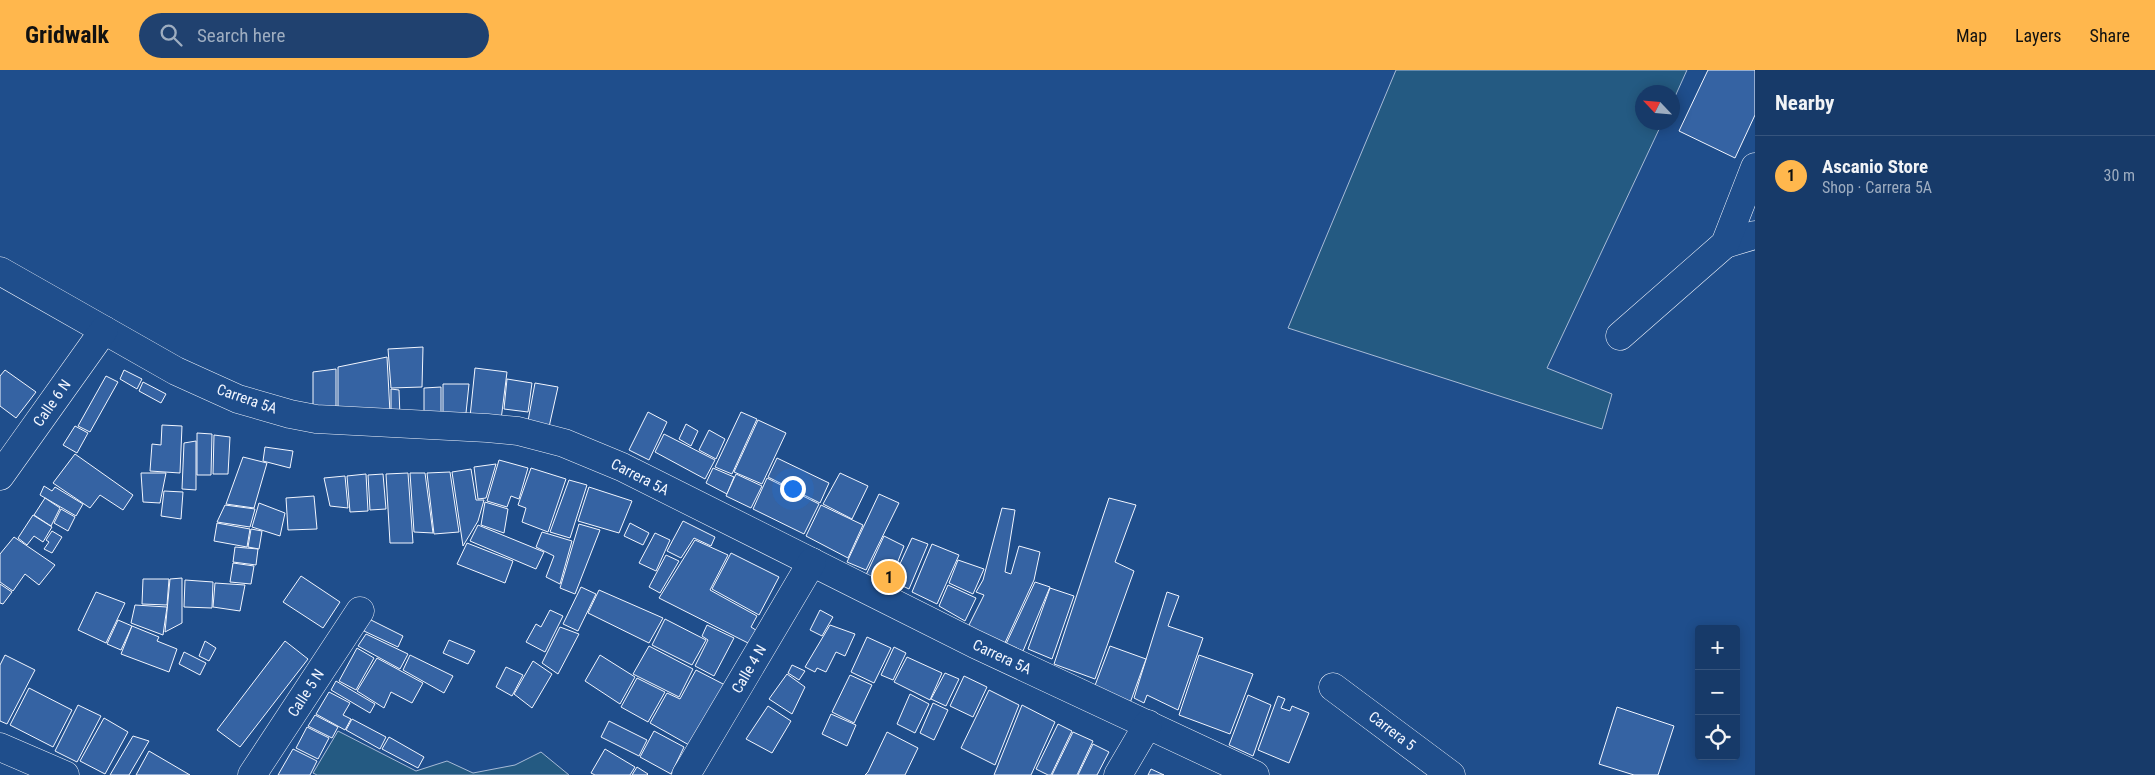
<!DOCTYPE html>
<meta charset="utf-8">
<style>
body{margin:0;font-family:"Roboto Condensed",sans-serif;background:#20416f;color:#f1f3f6}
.controls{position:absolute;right:15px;bottom:15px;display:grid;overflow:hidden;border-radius:5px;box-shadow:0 2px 12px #0003}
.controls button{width:45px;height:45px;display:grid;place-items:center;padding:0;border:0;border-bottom:1px solid #36547d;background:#173a69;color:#f1f3f6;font:25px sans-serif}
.compass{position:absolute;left:1635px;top:15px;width:45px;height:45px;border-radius:50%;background:#173a69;box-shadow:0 2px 12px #0003;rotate:296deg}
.you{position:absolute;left:792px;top:418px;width:18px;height:18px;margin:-12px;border:4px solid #fff;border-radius:50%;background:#1a73e8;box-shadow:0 0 0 8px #1a73e833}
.badge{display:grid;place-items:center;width:32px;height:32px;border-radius:50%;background:#ffb74d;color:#111;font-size:16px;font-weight:700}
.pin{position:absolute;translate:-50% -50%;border:2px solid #fff;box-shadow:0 1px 5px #0006}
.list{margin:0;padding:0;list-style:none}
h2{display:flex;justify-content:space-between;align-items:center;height:65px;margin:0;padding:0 20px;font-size:21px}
h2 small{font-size:16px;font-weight:400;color:#9eadc0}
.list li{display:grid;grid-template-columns:32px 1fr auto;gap:15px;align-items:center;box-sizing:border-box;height:80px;padding:0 20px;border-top:1px solid #36547d}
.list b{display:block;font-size:19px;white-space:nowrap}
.list p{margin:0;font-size:16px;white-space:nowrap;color:#9eadc0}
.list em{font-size:16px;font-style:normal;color:#9eadc0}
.icon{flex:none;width:28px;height:28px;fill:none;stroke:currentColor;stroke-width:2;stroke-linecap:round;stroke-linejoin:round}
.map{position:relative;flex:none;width:1755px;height:705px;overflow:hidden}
header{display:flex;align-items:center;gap:30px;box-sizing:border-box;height:70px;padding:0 25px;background:#ffb74d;color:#111}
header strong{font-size:24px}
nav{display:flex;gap:28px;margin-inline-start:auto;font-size:18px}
.search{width:350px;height:45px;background:#20416f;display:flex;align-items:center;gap:12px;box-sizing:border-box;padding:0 18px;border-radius:28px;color:#9eadc0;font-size:19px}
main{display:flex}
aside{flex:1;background:#173a69}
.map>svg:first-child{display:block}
</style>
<header>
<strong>Gridwalk</strong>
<div class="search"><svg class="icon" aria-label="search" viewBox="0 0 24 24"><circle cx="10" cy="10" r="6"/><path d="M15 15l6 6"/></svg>Search here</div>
<nav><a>Map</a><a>Layers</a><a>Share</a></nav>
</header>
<main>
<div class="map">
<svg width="1755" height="705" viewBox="0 0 1755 705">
<rect width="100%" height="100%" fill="#1f4e8c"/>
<g fill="#245a82" stroke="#a8bbd7">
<path d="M1396,0H1687L1673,31L1672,22H1642V52L1662,53L1547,298L1612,324L1602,359L1288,258Z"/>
<path d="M338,661L416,701L447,691L473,703L515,695L541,682L569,705H317L313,703Z"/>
</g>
<g fill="#3563a3" stroke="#f2f6ff">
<path d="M1708,0H1755V45L1735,88L1679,61Z"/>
<path d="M423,277L422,317L391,318L388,279Z"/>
<path d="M387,287L390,343L338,339V297Z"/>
<path d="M475,298L507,302L501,350L470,347Z"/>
<path d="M336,299V340L313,339V302Z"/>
<path d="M5,300L36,322L16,348L0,336V306Z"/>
<path d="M124,300L142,309L137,319L120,309Z"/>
<path d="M106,306L118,312L90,362L78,356Z"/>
<path d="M507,309L532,313L528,342L504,339Z"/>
<path d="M143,312L166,324L161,333L139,321Z"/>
<path d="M535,313L558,317L549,357L528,351Z"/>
<path d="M443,314H469L466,343L443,344Z"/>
<path d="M441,317V348H424V318Z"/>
<path d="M391,319L399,320L400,347L391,346Z"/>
<path d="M648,342L667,352L649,390L629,380Z"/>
<path d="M741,342L757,349L732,404L715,397Z"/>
<path d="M758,350L786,363L762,414L734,402Z"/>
<path d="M686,354L698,361L691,376L679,369Z"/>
<path d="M162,355L182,356L180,403L150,401L152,374L161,375Z"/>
<path d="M75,356L88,363L77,383L63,375Z"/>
<path d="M709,360L725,369L716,389L699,380Z"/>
<path d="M197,363L212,364L211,405H197Z"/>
<path d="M664,364L715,390L705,409L655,382Z"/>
<path d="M214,365L230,367L228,404H213Z"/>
<path d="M196,371V420L182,419L184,373Z"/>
<path d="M265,377L293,381L290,398L263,391Z"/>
<path d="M75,384L133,425L123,440L100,425L90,438L53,413Z"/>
<path d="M243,387L267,393L254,438L226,434Z"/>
<path d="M777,388L829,413L820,433L768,407Z"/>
<path d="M499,390L528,398L519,429L511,426L507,437L487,431Z"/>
<path d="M496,394L486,428L478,429L474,397Z"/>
<path d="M531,398L566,409L548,462L522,452L526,438L518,435Z"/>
<path d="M713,398L734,407L727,424L706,413Z"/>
<path d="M471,399L476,430H484L478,451L463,476L452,402Z"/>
<path d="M450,402L459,462L434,464L427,403Z"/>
<path d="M141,403H166L160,433L143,432Z"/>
<path d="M408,403L413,473H390L386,404Z"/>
<path d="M410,403H425L433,463L414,462Z"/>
<path d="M840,403L868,416L852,449L823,434Z"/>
<path d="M366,404L368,441L350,442L347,406Z"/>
<path d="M383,404L386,439L370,440L368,405Z"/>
<path d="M736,404L762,416L751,438L726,426Z"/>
<path d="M345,406L348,438L330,436L324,408Z"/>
<path d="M767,408L819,434L804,464L753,439Z"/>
<path d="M569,410L587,415L570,468L550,462Z"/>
<path d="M44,416L52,421L55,417L83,434L76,446L40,425Z"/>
<path d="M589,417L632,431L619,463L578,451Z"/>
<path d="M164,421L183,422L181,449L161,446Z"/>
<path d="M879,424L899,433L866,500L847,492Z"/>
<path d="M314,426L317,459L288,460L286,428Z"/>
<path d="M45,428L60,438L51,456L34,445Z"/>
<path d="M1109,428L1136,435L1115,492L1134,501L1095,609L1054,594Z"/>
<path d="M485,432L508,439L504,463L481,455Z"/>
<path d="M259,433L285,443L280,466L252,457Z"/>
<path d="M225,435L255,439L250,457L217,452Z"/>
<path d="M821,435L863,455L848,488L806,466Z"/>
<path d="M1002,438L1015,440L1005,502L1011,504L1019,476L1040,482L1034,510L1004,575L968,557L984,525L976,522L983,510Z"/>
<path d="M61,439L75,447L68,461L54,453Z"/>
<path d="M33,445L52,457L43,472L34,466L27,475L18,468Z"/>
<path d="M683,451L715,467L711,476L694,468L681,488L667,481Z"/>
<path d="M217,453L250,459L247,477L214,471Z"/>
<path d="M630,453L649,463L643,475L624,466Z"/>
<path d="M579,454L600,460L575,524L560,518Z"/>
<path d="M478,455L544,482L536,499L470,471Z"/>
<path d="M251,459L262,461L259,479L248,477Z"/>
<path d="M52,461L62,467L52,483L44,479L49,472L46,470Z"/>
<path d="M542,462L572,471L560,514L546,507L554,486L536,477Z"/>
<path d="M655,463L670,470L656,501L639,493Z"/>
<path d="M884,466L904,476L888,516L866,505Z"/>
<path d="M14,467L55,495L39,515L25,504L13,521L0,512V484Z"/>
<path d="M912,468L928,474L909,519L892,511Z"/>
<path d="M695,470L728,485L710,520L757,546L751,557L759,562L752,575L659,528Z"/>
<path d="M467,473L513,491L505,513L457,494Z"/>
<path d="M932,474L959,485L937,534L912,522Z"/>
<path d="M235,477L258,479L256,495L233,492Z"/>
<path d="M731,483L779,507L759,545L712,519Z"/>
<path d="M666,485L679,491L660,523L649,517Z"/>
<path d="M958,490L984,499L973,524L949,513Z"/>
<path d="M233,493L254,496L251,514L230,512Z"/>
<path d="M301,506L340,532L323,558L283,532Z"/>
<path d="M182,508V553L165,562L170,509Z"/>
<path d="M143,509H169L167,535L142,534Z"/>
<path d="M185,510L213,512L212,538L184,537Z"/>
<path d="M1035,512L1050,517L1023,581L1006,574Z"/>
<path d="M215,513L245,515L240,541L213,537Z"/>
<path d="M0,514L12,522L3,534L0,533Z"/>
<path d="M948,515L976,528L965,551L939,536Z"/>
<path d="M581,517L596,524L578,561L563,554Z"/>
<path d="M1050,518L1074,526L1052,589L1028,579Z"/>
<path d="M599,520L663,548L649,573L588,543Z"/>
<path d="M96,522L125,533L106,573L78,560Z"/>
<path d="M1167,522L1179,526L1168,556L1203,568L1178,640L1147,625L1144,633L1134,628Z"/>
<path d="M135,535L167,537L163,565L131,553Z"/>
<path d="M550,540L563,546L545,582L526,572L536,554L541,557Z"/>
<path d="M820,540L833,547L822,566L810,560Z"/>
<path d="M369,549L403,566L398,577L364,561Z"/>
<path d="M665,549L706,570L692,595L652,575Z"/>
<path d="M118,550L132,556L121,580L107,574Z"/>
<path d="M707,555L734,568L714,606L695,596L708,570L702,566Z"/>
<path d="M830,555L855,564L845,586L836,582L826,602L817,598L815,602L805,597Z"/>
<path d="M132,556L159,567L157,571L177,579L169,602L121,584Z"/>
<path d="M560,557L579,564L558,604L542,593Z"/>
<path d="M366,564L408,584L400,599L358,576Z"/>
<path d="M867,567L891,578L874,613L851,602Z"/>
<path d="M449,570L475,581L468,594L443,583Z"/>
<path d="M205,571L216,578L209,591L199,586Z"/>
<path d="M285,571L308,589L240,677L217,660Z"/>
<path d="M649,576L693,599L679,627L633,604Z"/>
<path d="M1110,576L1146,589L1130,633L1094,618Z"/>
<path d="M894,577L906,583L893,610L881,605Z"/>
<path d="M357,578L374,588L356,620L339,611Z"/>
<path d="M184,582L206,593L200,605L179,594Z"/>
<path d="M5,585L35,600L7,654L0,651V595Z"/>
<path d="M410,585L453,606L444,623L403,600Z"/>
<path d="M600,585L635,607L620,634L585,611Z"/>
<path d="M1199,585L1253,604L1230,664L1179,645Z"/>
<path d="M907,587L942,603L930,630L894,612Z"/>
<path d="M377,588L423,613L412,633L391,622L384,638L357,621Z"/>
<path d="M533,591L552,604L532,638L514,624Z"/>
<path d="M792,595L805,601L799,610L788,603Z"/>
<path d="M506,597L523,605L512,626L496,617Z"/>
<path d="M696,600L725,615L689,675L650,653L667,623L680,629Z"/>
<path d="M945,603L959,609L946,636L931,629Z"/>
<path d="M787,604L805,617L792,644L769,629Z"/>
<path d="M850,605L872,615L854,653L832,642Z"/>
<path d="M964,606L987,617L973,647L950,636Z"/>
<path d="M637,608L665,622L648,652L621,637Z"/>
<path d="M336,611L375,634L370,643L331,620Z"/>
<path d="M29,618L72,640L53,677L10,655Z"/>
<path d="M989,620L1019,635L995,695L961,678Z"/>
<path d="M329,622L350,633L343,645L351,649L345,660L316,644Z"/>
<path d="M910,624L929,634L915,663L897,654Z"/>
<path d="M1248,625L1271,635L1253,686L1229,675Z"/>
<path d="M1278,626L1285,629L1281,638L1290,641L1292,636L1309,643L1289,693L1258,680Z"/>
<path d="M933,633L948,640L934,670L920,663Z"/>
<path d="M78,635L101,646L77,692L55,681Z"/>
<path d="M1022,635L1055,652L1031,705H994Z"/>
<path d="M768,636L791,651L772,683L746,669Z"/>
<path d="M1617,637L1674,656L1658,705H1634L1599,694Z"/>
<path d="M831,644L856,655L847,676L822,664Z"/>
<path d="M315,645L338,657L332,668L308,656Z"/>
<path d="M104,648L128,662L105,704L80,691Z"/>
<path d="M352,649L386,667L380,679L346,660Z"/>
<path d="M609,651L647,670L639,686L601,667Z"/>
<path d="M1058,654L1072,661L1051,705H1048L1036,699Z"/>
<path d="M307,657L329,668L318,689L296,678Z"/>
<path d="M654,661L684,677L671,704L640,687Z"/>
<path d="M887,662L918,678L905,705H865L868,702Z"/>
<path d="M1073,662L1093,671L1077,705H1052Z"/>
<path d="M133,666L149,671L129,705H110Z"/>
<path d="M389,667L424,687L418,698L382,679Z"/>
<path d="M1093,674L1109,682L1097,705H1078Z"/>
<path d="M293,679L317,691L310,705H278Z"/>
<path d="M605,679L635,697L630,705H595L591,703Z"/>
<path d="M149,681L190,705H136Z"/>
<path d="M637,697L648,704L647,705H632Z"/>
<path d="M1151,699L1164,705H1148Z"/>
</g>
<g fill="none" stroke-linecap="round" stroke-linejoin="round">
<defs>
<g id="minor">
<path d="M1725,174L1755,165"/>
<path d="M0,201L176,301L238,329L290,344L316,349L487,358L518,361L564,373L622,397L975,574L1255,705"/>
<path d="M1620,266L1725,174L1755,97"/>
<path d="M0,406L104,260"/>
<path d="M1333,617L1451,705"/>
<path d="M0,677L65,705"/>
<path d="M252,705L360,541"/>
<path d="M686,705L812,492"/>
<path d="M1118,705L1148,654"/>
</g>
</defs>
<use href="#minor" stroke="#f2f6ff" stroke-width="29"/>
<use href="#minor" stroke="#1f4e8c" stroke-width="28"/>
</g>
<g text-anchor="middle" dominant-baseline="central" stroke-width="4" stroke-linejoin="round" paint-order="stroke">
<g font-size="15" fill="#f2f6ff" stroke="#1f4e8c">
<text transform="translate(247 329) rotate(19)">Carrera 5A</text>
<text transform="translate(52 333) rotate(-55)">Calle 6 N</text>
<text transform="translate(640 407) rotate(27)">Carrera 5A</text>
<text transform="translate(1002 587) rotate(25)">Carrera 5A</text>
<text transform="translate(749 599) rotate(-60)">Calle 4 N</text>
<text transform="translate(306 623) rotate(-57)">Calle 5 N</text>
<text transform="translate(1392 661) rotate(37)">Carrera 5</text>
</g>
</g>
</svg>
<div class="controls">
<button>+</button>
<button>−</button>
<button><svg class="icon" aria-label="locate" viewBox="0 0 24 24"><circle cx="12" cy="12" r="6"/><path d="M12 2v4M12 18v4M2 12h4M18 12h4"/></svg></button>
</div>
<svg class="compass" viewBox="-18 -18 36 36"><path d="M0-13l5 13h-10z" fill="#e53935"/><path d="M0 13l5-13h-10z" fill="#9eadc0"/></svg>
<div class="you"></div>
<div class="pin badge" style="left:889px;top:507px">1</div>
</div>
<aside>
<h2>Nearby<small></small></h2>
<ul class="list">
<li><span class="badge">1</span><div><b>Ascanio Store</b><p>Shop · Carrera 5A</p></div><em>30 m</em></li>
</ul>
</aside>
</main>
